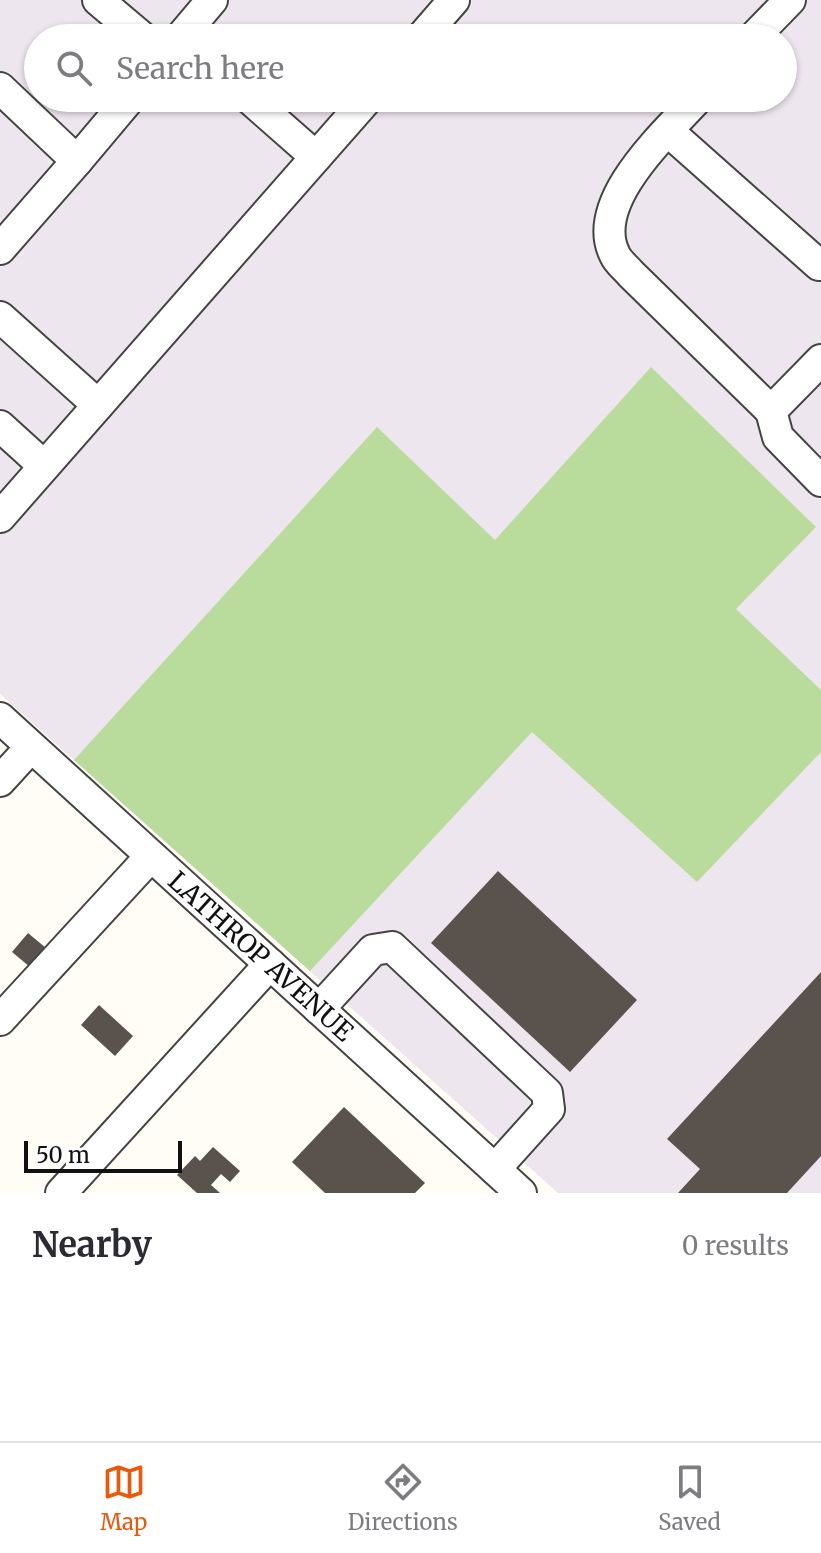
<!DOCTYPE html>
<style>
body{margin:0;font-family:Merriweather,serif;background:#f7f7f7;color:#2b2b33}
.scale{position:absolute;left:24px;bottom:20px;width:158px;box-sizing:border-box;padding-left:8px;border:4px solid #111;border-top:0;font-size:22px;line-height:28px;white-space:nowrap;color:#111;-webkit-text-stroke:6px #fff;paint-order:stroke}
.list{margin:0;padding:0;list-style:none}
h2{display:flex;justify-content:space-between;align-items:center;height:104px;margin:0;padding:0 32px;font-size:34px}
h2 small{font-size:26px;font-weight:400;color:#7c7c81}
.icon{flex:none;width:44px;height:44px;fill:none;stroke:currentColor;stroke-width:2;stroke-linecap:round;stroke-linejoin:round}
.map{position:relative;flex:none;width:821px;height:1193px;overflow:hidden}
.search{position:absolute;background:#fff;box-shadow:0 2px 6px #0004;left:24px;right:24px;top:24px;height:88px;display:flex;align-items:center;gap:20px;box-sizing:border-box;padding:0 28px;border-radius:44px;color:#7c7c81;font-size:30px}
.sheet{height:248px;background:#fff}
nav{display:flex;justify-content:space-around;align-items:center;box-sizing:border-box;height:112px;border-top:2px solid #e1e1e2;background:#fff;font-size:22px;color:#7c7c81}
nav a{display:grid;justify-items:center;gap:4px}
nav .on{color:#ea580c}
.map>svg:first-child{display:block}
</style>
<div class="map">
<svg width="821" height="1193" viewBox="0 0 821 1193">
<rect width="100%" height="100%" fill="#fffdf5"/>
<path fill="#eee6ef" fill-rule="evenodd" d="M0,0H821V1193H558L0,694ZM38,38H783V98H38Z"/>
<path fill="#b9dc9c" d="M651,367L816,527L736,609L821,690V752L697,882L532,732L310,971L74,760L377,427L495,540Z"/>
<g fill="#5a524d">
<path d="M498,871L637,1000L570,1072L431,943Z"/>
<path d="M28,933L46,948L30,967L12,952Z"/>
<path d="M821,972V1156L787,1193H678L700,1169L667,1139Z"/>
<path d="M99,1005L133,1036L115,1056L81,1025Z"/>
<path d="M344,1107L425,1183L415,1193H325L292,1162Z"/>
<path d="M213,1147L240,1171L230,1182L221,1174L211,1185L220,1193H197L177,1175L195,1156L200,1161Z"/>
</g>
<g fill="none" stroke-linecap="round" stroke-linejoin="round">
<defs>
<g id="minor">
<path d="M98,0L143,38"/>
<path d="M180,38L212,0"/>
<path d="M421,38L454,0"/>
<path d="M753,38L790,0"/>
<path d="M0,88L77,161L130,98"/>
<path d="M249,98L316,157"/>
<path d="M698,98C666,133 588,202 615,255C618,262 626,268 631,274L771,411"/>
<path d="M668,131L819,265"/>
<path d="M0,249L77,161"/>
<path d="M0,317L98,405"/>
<path d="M821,360L771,411L778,437L821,481"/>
<path d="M0,426L44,466"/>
<path d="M0,517L368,98"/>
<path d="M0,718L521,1193"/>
<path d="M0,781L31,747"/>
<path d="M319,1009L373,950L392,947L547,1093L549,1109L495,1169"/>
<path d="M0,1020L151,856"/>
<path d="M61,1193L270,964"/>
</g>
</defs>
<use href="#minor" stroke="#444" stroke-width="34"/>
<use href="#minor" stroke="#fff" stroke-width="30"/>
</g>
<g text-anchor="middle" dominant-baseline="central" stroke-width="8" stroke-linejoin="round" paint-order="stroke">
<g font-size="26" fill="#111" stroke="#fff">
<text transform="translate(261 956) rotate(42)">LATHROP AVENUE</text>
</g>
</g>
</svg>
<div class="scale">50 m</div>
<div class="search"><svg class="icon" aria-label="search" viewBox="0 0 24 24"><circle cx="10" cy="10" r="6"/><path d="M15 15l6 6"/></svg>Search here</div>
</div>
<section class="sheet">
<h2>Nearby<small>0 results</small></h2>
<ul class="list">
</ul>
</section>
<nav>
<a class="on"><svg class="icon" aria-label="map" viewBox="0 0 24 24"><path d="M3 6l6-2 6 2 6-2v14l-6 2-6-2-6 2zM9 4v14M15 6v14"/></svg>Map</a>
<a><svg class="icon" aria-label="directions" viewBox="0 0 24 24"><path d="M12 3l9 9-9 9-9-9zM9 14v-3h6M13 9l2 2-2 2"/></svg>Directions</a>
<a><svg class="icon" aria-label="saved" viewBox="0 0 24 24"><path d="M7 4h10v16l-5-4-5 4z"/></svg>Saved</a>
</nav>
